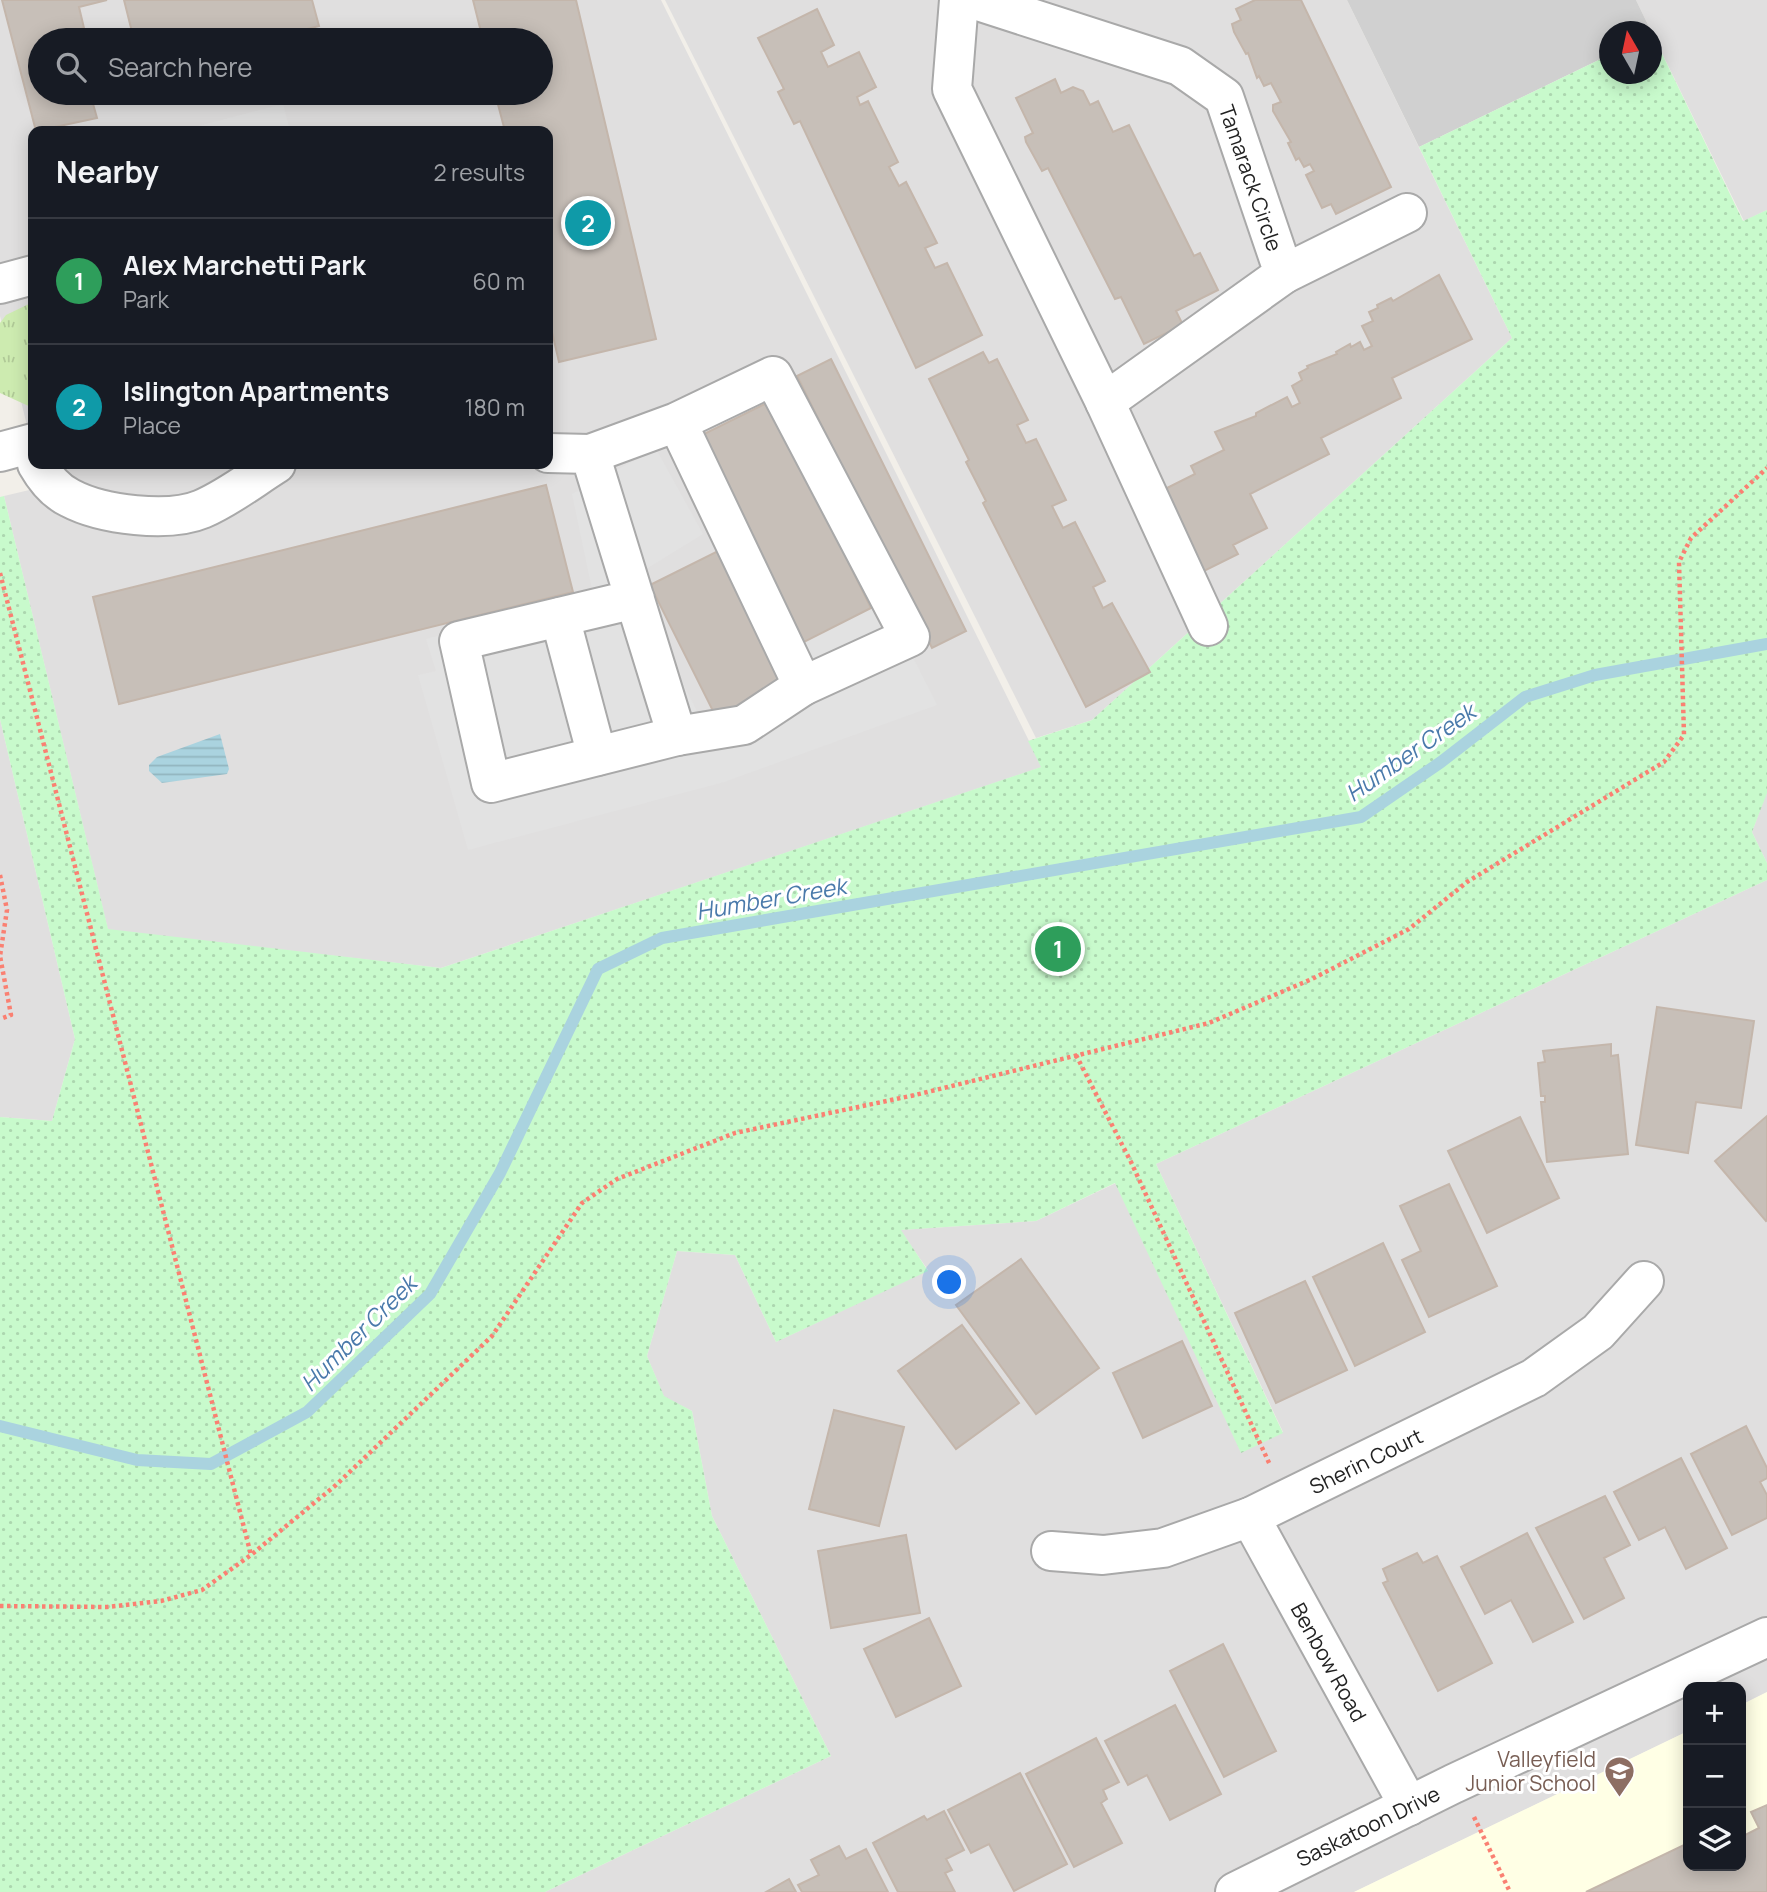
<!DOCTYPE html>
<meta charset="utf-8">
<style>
body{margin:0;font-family:Manrope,sans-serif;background:#242831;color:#f1f3f6}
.controls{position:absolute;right:21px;bottom:21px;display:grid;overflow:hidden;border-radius:14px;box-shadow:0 4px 18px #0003}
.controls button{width:63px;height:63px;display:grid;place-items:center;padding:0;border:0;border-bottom:2px solid #363941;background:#171b24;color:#f1f3f6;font:35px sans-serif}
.compass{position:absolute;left:1599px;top:21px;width:63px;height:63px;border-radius:50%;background:#171b24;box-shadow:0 4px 18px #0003;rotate:351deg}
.you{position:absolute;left:950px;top:1283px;width:24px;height:24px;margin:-18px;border:5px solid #fff;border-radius:50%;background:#1a73e8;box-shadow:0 0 0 10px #1a73e833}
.badge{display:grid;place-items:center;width:46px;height:46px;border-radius:50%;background:#2563eb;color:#fff;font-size:23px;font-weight:700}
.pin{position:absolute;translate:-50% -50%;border:4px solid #fff;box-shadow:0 2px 7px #0006}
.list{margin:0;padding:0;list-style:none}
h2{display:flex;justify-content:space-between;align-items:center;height:91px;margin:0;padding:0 28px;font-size:30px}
h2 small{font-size:23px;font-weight:400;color:#9ea1a6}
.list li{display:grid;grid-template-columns:46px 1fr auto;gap:21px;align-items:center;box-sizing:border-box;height:126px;padding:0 28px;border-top:2px solid #363941}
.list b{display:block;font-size:26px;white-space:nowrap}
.list p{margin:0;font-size:23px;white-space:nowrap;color:#9ea1a6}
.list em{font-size:23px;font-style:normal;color:#9ea1a6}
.icon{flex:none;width:38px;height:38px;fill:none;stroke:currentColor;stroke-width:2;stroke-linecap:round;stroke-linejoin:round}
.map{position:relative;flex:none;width:1767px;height:1892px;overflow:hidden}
.search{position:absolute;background:#171b24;box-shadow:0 4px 18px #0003;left:28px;top:28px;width:525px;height:77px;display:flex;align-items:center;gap:18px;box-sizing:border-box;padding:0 24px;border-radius:38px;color:#9ea1a6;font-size:26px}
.panel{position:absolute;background:#171b24;box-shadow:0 4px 18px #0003;left:28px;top:126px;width:525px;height:343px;border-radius:14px}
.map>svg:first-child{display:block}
</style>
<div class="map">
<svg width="1767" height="1892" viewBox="0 0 1767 1892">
<defs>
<pattern id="grass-tufts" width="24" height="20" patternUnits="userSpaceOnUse" patternTransform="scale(1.75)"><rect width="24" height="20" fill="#cdebb0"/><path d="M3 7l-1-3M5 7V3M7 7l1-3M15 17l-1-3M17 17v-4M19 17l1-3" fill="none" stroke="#b0c997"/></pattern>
<pattern id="park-dots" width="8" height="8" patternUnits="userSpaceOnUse" patternTransform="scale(1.75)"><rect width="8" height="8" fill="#c8facc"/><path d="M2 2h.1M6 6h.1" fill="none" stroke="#acd6af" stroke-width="1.8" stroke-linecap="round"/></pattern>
<pattern id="water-rules" width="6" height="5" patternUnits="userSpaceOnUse" patternTransform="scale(1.75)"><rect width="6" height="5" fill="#aad3df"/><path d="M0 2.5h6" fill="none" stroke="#92b5bf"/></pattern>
</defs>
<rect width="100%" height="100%" fill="#f2efe9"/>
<g fill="#e0dfdf" fill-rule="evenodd">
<path d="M0,0H661L1042,767L441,968L108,930L4,496L42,487L37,464H548V131H33V450L0,316ZM40,40H541V93H40Z"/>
<path d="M665,0H1347L1512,338L1092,720L1036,738Z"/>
<path d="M1636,0H1767V210L1744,221Z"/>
<path d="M0,719L75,1039L52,1121L0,1117Z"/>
<path d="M1767,791V863L1752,832Z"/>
<path d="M1767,880V1692L1741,1705V1687H1688V1731L1354,1892H545L831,1756L712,1516L692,1411L664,1397L647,1356L677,1251L735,1255L776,1342L928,1270L900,1230L1036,1221L1116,1183L1241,1452L1283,1432L1156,1164Z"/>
</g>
<path fill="#ffffe5" d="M1767,1692V1892H1354L1688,1731V1866H1741V1705Z"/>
<path fill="#d0d0d0" d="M1347,0H1636L1651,31L1610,32L1609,55L1419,147Z"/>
<path fill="url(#grass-tufts)" d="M33,302V408L0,393V323L6,315Z"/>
<path fill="url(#park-dots)" d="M1653,35L1743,221L1767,210V793L1752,832L1767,863V880L1156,1164L1283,1433L1241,1453L1115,1183L1036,1221L901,1230L928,1271L776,1342L735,1255L677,1251L647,1356L664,1396L692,1411L712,1516L831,1756L545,1892H0V1117L52,1121L75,1039L0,719V497L4,496L108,929L441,968L1041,767L1028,741L1092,720L1512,338L1419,147L1609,55L1610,74H1652Z"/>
<g fill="#e2e2e2">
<path d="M283,104L290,131H179Z"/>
<path d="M656,449L703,534L630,579L706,729L804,642L883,598L937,705L724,782L468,850L418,675L436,671L426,639L593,594L572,494Z"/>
</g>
<path fill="url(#water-rules)" d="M220,734L229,769L227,774L162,783L149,771V765L157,757Z"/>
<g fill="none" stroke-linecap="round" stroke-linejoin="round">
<path stroke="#aad3df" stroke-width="12" d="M0,1426L137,1460L211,1464L307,1412L430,1294L500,1173L598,969L662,938L1361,817L1441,762L1525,697L1595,675L1767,644"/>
</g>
<g fill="#c7bfb8" stroke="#c4b6ab" stroke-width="2">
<path d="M2,0H107L79,7L84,28L75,31L77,40H40V93H90L97,118L36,131Z"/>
<path d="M124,0H312L319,26L265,40H134Z"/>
<path d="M473,0H576L656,339L559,362L548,315V131H505L495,93H541V40H483Z"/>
<path d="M1255,0H1301L1391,187L1336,214L1331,204L1322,208L1306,175L1314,171L1310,164L1304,167L1299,158L1296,160L1288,143L1291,142L1273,111V105L1281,102L1271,83L1264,86L1259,76L1257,78L1248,53L1246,54L1234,32L1232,24L1241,20L1236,9Z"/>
<path d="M817,9L834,45L821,52L828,67L859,52L876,87L857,97L860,105L868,101L898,162L889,167L899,186L906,182L937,243L925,248L935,268L947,263L982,335L916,368L800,121L794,124L778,92L784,89L758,38Z"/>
<path d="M1055,79L1061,93L1073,87L1083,91L1090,105L1098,101L1113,132L1129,125L1194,256L1200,253L1218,290L1176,311L1183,325L1144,344L1121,297L1115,299L1048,168L1042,171L1026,142L1025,137L1033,133L1016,98Z"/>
<path d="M1439,275L1472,339L1392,378L1401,398L1321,438L1329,454L1250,494L1267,528L1233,545L1238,554L1202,572L1161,491L1195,474L1191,466L1224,450L1215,432L1256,416V413L1287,397L1292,407L1300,403L1292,386L1302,380L1299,373L1308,368L1307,366L1337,354L1336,352L1350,344L1351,347L1360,342L1364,350L1372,346L1362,326L1373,321L1369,312L1378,308L1377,305L1391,298L1393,301Z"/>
<path d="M983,352L989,363L997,359L1028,420L1017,425L1026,443L1036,439L1066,500L1052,506L1063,528L1075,522L1105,581L1093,587L1103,608L1112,603L1150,672L1086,707L983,503L986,501L966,462L969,460L929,379Z"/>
<path d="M831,359L966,631L932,648L797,376Z"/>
<path d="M769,402L871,608L804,642L702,435Z"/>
<path d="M546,485L573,592L119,704L93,597Z"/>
<path d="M718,551L786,689L719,723L650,585Z"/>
<path d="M1657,1007L1754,1021L1741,1108L1696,1102L1688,1153L1636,1145Z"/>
<path d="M1611,1044V1056L1618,1055L1628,1154L1547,1162L1541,1102H1545V1096H1541L1538,1063L1545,1062L1543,1051Z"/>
<path d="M1767,1116V1220L1766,1221L1715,1161Z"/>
<path d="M1520,1117L1559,1198L1487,1233L1448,1151Z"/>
<path d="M1449,1184L1497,1286L1429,1317L1402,1260L1421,1251L1400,1206Z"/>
<path d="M1383,1243L1425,1332L1355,1366L1313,1277Z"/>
<path d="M1021,1259L1099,1368L1036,1414L956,1305Z"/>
<path d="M1305,1281L1347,1370L1276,1403L1235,1313Z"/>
<path d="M962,1325L1019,1403L956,1449L898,1371Z"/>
<path d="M1182,1341L1212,1406L1143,1438L1113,1373Z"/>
<path d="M834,1410L904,1427L879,1526L809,1509Z"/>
<path d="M1746,1426L1767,1468V1478L1760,1482L1767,1495V1518L1732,1535L1691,1454Z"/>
<path d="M1681,1458L1727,1548L1686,1569L1665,1527L1639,1540L1614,1492Z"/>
<path d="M1605,1496L1630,1545L1604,1558L1624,1598L1584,1619L1536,1528Z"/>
<path d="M1527,1533L1573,1622L1533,1642L1511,1600L1485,1614L1461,1567Z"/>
<path d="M906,1535L920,1613L831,1628L818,1551Z"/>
<path d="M1417,1553L1423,1563L1437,1556L1492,1663L1438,1691L1383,1583L1388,1581L1383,1569Z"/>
<path d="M929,1618L961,1686L896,1717L864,1649Z"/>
<path d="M1223,1644L1276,1751L1224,1777L1170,1671Z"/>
<path d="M1175,1705L1221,1794L1170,1820L1147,1775L1128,1785L1105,1741Z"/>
<path d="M1096,1738L1119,1782L1103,1790L1107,1799L1101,1803L1122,1843L1074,1867L1026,1774Z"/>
<path d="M1020,1773L1067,1864L1014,1891L989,1844L971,1853L948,1810Z"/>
<path d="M1767,1805V1892H1586L1688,1843V1866H1741V1837L1759,1828L1751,1812Z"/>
<path d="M944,1811L964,1850L946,1859L952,1870L945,1873L955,1892H898L873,1843L924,1816L927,1820Z"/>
<path d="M839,1846L846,1859L866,1849L888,1892H802L798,1885L819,1875L811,1860Z"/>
<path d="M789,1879L796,1892H766Z"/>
</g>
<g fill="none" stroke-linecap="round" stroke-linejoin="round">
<defs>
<g id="minor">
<path d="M959,0L952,89L1105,402L1208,626"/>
<path d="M975,0L1180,66L1224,97L1284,274L1105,402"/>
<path d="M1284,274L1407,213"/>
<path d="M0,284L33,275"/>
<path d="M0,452L33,443"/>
<path d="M548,453L590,454L677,736L491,783L459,641L635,599"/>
<path d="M590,454L677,422L803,686L910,637L773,376L677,422"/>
<path d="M37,464C45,478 55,491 70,498C102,515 169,523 202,509C228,498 252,479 276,464"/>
<path d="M560,617L597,756"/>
<path d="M677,736L744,725L803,686"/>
<path d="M1250,1517L1409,1806"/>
<path d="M1051,1551L1103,1555L1163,1548L1250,1517L1534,1378L1598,1332L1644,1281"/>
<path d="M1235,1892L1453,1784L1767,1637"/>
</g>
</defs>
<use href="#minor" stroke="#a9a9a9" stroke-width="42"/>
<g stroke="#fa8072" stroke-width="4.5" stroke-dasharray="3.5 3.5" stroke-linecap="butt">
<path d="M0,573L251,1555"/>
<path d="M0,875L7,910L0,956L11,1015L0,1019"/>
<path d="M1076,1055L1131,1162L1270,1465"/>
<path d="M0,1606L107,1607L161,1601L202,1590L251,1555L336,1485L492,1336L582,1203L617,1179L735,1133L915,1095L1209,1023L1312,979L1409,929L1467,882L1664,762L1684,735L1679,562L1691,538L1767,468"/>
<path d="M1474,1817L1510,1892"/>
</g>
<use href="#minor" stroke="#fff" stroke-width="38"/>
</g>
<defs>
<symbol id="school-pin" viewBox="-11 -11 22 30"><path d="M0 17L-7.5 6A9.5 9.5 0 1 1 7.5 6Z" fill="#8d6e63" stroke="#fff"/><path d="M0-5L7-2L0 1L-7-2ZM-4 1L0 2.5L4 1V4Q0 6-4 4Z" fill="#fff"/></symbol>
</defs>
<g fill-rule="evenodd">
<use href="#school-pin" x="1602" y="1754" width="35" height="47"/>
</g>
<g text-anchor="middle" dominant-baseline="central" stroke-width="6" stroke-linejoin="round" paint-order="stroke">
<g font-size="21" fill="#222" stroke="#fff">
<text transform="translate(1251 178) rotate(71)">Tamarack Circle</text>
<text transform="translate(1366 1461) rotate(-26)">Sherin Court</text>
<text transform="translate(1329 1662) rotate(61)">Benbow Road</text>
<text transform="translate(1368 1826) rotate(-26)">Saskatoon Drive</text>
</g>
<g font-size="21" fill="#785e54" stroke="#fff" text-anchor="end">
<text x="1596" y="1759">Valleyfield<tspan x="1596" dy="24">Junior School</tspan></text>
</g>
<g font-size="23" font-style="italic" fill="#4a7aab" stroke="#fff">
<text transform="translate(1410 752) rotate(-35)">Humber Creek</text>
<text transform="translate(771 898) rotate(-10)">Humber Creek</text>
<text transform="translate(358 1333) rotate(-45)">Humber Creek</text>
</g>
</g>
</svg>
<div class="controls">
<button>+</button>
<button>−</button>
<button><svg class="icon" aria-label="layers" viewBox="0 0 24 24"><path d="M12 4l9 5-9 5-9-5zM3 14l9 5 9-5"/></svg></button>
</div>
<svg class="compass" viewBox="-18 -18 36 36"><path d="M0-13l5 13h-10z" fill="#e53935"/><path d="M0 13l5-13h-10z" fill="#9ea1a6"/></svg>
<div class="you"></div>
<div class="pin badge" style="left:1058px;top:949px;background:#2e9e5b">1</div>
<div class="pin badge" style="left:588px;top:223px;background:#0f9aa8">2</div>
<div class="search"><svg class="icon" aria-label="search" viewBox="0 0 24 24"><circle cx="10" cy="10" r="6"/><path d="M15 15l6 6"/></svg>Search here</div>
<section class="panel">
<h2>Nearby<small>2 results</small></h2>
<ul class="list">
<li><span class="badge" style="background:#2e9e5b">1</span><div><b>Alex Marchetti Park</b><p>Park</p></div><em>60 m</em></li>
<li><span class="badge" style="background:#0f9aa8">2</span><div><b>Islington Apartments</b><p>Place</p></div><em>180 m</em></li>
</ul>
</section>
</div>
